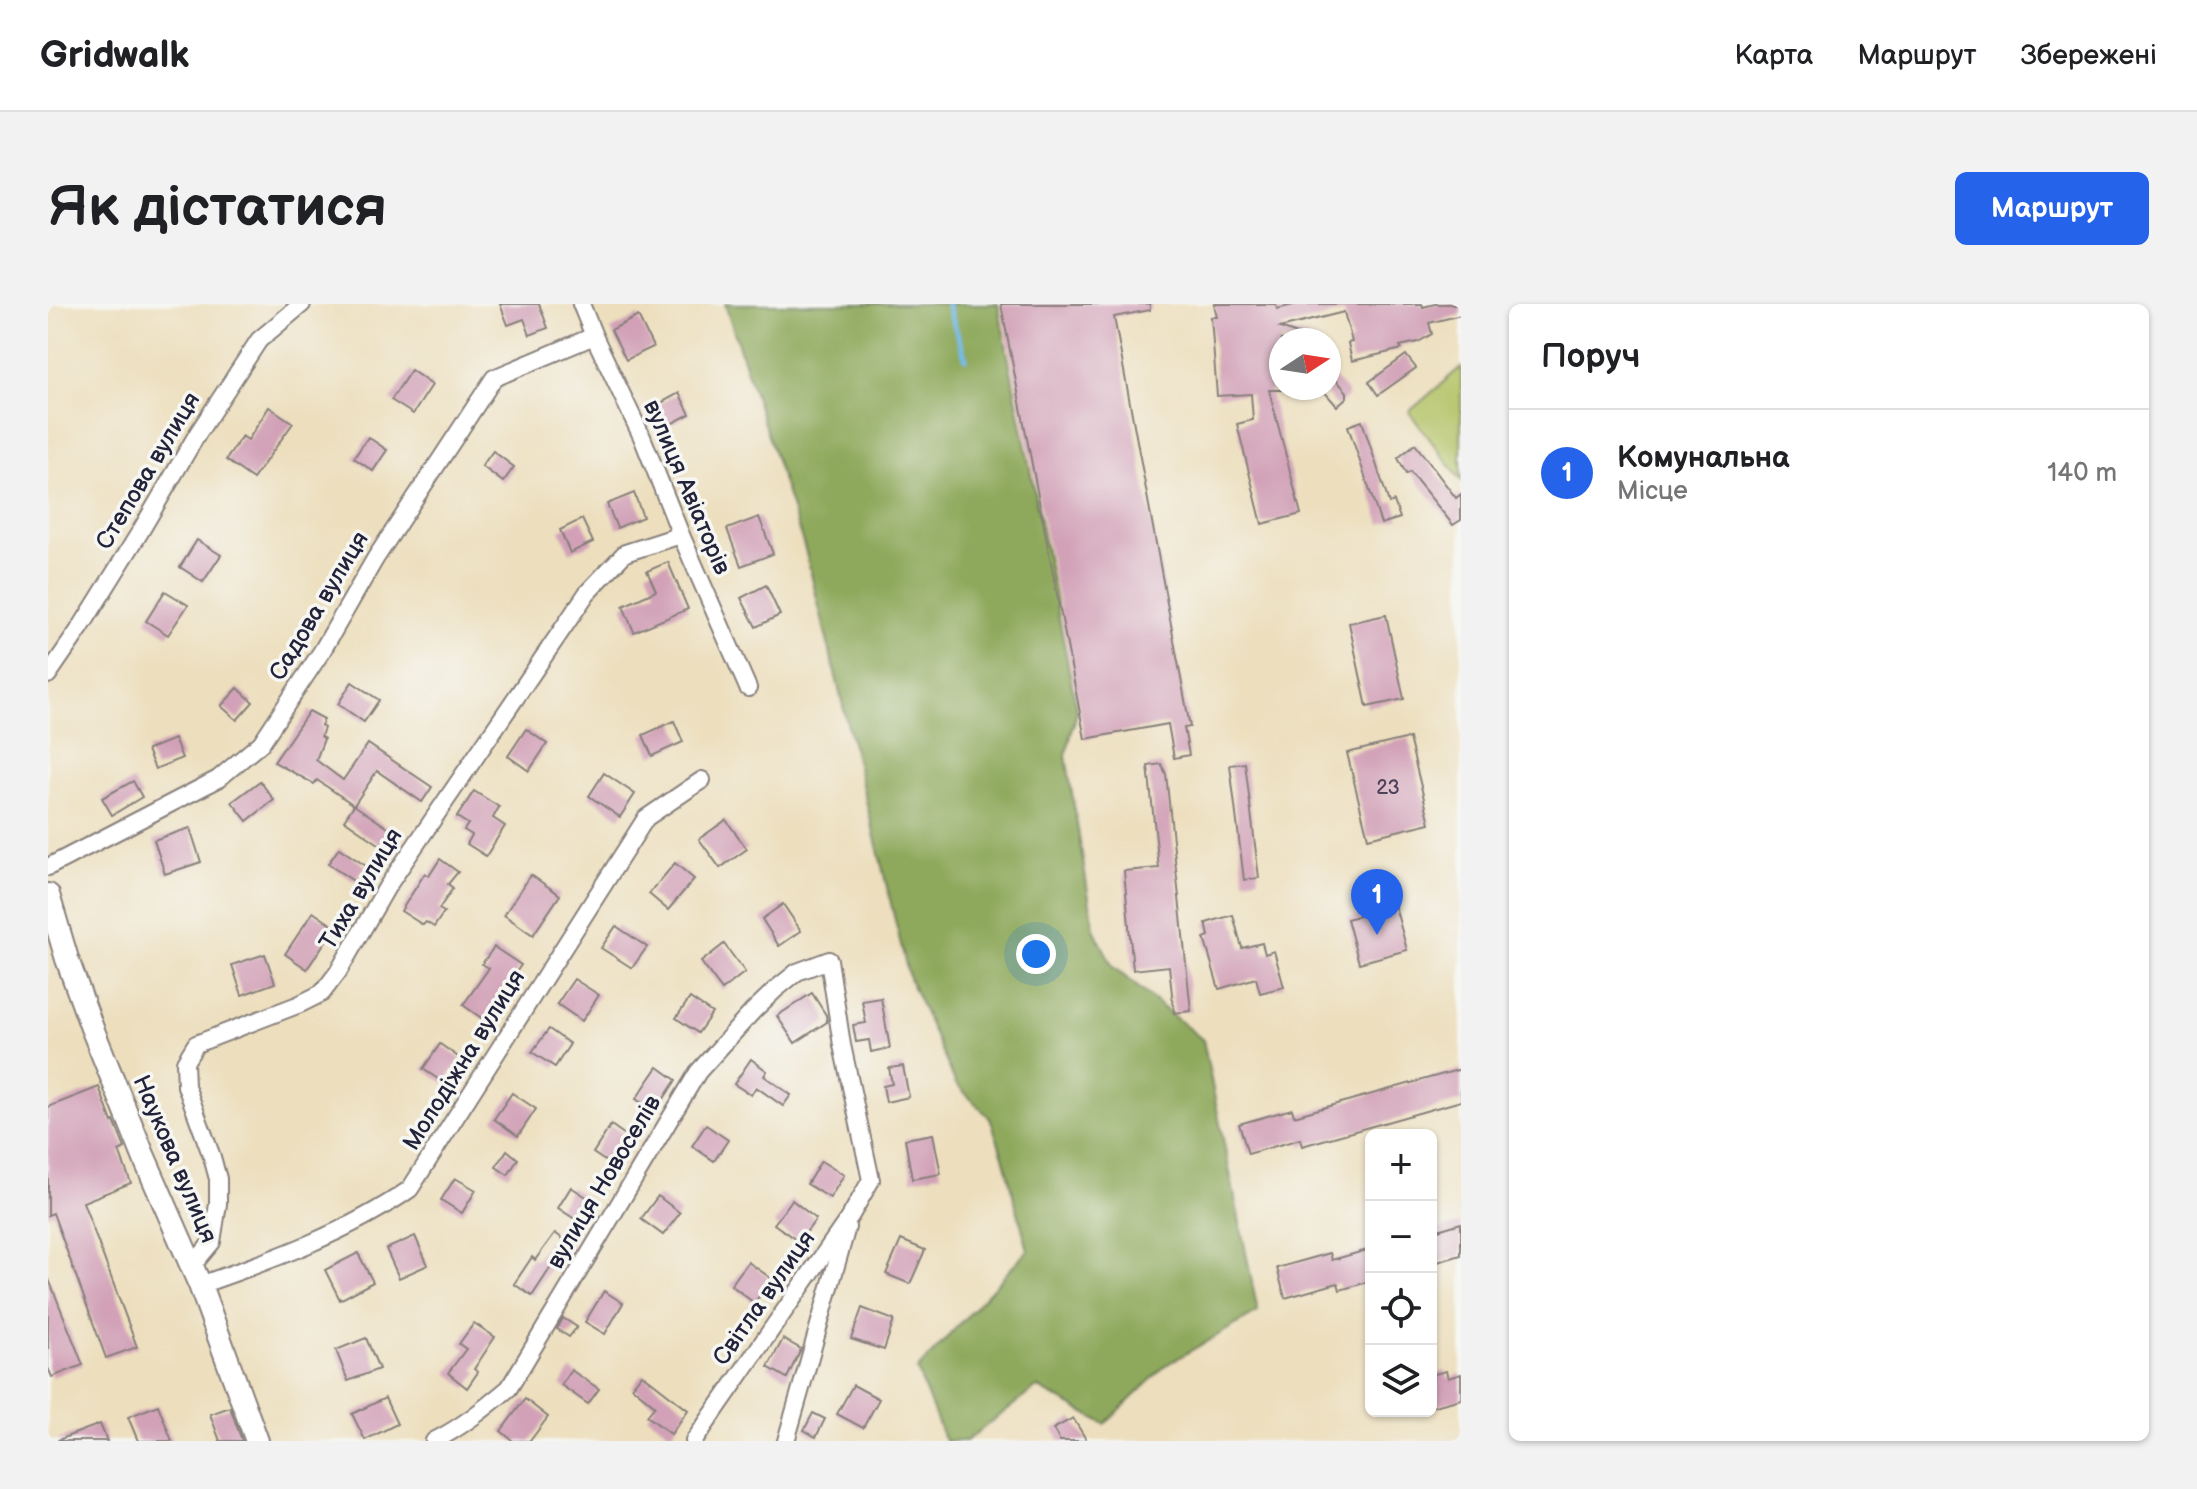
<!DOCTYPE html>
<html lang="uk">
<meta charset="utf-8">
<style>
body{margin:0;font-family:"Balsamiq Sans",sans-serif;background:#f2f2f2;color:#202124}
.controls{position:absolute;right:24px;bottom:24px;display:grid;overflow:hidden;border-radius:12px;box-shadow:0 2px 6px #0004}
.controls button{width:72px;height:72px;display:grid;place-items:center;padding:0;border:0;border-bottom:2px solid #e0e0e0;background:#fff;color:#202124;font:40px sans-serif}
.compass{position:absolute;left:1221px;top:24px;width:72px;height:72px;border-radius:50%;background:#fff;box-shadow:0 2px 6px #0004;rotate:78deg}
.you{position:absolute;left:988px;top:650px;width:28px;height:28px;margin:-20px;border:6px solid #fff;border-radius:50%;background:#1a73e8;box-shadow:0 0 0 12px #1a73e833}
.badge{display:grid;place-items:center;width:52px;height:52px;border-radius:50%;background:#2563eb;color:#fff;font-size:26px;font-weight:700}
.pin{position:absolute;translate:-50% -66px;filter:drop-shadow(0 2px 4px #0008)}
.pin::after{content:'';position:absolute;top:42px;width:28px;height:24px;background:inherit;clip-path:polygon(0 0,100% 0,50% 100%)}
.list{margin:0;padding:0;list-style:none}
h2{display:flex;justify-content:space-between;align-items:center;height:104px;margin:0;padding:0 32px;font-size:34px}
h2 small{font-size:26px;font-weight:400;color:#757577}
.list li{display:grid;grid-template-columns:52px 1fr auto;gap:24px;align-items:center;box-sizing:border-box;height:128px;padding:0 32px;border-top:2px solid #e0e0e0}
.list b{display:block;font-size:30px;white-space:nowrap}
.list p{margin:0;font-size:26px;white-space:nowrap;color:#757577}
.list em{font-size:26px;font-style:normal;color:#757577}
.icon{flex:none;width:44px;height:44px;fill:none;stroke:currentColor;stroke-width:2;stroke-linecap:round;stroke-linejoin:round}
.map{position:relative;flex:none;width:1413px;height:1137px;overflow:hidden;border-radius:12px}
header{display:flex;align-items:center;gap:48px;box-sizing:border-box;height:112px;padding:0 40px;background:#fff;border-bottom:2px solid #e0e0e0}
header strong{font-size:38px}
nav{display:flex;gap:44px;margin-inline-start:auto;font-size:28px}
.intro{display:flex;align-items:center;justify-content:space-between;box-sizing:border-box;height:192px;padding:0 48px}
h1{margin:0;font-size:56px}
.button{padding:20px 36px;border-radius:12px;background:#2563eb;color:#fff;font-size:28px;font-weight:700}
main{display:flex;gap:48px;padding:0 48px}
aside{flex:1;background:#fff;border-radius:12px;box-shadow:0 2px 6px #0004}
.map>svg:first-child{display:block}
</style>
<header>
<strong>Gridwalk</strong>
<nav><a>Карта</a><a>Маршрут</a><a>Збережені</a></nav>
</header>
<div class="intro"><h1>Як дістатися</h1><a class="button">Маршрут</a></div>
<main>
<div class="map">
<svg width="1413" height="1137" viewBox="0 0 1413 1137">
<rect width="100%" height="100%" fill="#f6f6f2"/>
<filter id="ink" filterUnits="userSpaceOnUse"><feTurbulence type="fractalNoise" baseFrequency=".0125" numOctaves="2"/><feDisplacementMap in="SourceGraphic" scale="16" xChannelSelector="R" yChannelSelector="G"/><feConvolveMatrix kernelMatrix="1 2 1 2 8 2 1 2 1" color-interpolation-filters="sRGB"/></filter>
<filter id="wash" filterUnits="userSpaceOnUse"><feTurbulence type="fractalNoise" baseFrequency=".006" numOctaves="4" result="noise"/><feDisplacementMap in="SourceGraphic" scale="32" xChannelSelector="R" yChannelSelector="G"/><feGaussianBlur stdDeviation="1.8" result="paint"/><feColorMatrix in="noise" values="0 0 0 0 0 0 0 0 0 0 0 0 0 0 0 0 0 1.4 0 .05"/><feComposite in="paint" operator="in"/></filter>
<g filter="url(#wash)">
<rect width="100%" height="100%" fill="#eddfbe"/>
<path fill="#b3c366" stroke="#6a7250" stroke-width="2" d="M1413,63V176L1361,108Z"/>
<path fill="#8ea95b" stroke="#58664b" stroke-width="2" d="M677,0H950L1029,407L1018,452L1046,625L1065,663L1155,736L1210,1008L1118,1061L1057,1120L989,1083L918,1137H897L869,1066L980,946L955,852L942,814L908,780L861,674L757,245Z"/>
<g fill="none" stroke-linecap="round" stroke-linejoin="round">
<path stroke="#73bceb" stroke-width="5" d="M899,0L918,55"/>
</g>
<g id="blocks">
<g fill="#d2a1b7">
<path d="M452,0H491L500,24L482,31L476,15L460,21Z"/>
<path d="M953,0H1102V6L1066,13L1142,423L1136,424L1141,451L1126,454L1120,420L1037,435Z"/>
<path d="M1166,0H1228L1229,5L1249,0H1374L1375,3L1387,0H1413V11L1381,19L1384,30L1370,38L1352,42L1354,45L1304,57L1300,39L1304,38L1296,8L1232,24L1261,34V36H1233V86H1221L1253,210L1214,220L1189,120L1205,116L1203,90L1169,92L1163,13H1169Z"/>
<path d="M590,12L605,43L578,56L563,26Z"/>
<path d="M1358,51L1368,64L1330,91L1321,78Z"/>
<path d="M363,66L384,81L365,110L343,96Z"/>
<path d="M1281,68L1299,88V93L1289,102L1273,84H1281Z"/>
<path d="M631,89L642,110L621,121L611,100Z"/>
<path d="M221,103L245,119L205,175L178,156L194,132L200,136Z"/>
<path d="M1314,117L1341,199L1346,197L1352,214L1333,220L1300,122Z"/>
<path d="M320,133L339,146L325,167L306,154Z"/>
<path d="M1367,140L1408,194L1413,190V216L1405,221L1362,168L1358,170L1350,154Z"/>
<path d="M445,147L466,163L455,178L434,162Z"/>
<path d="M586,189L595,213L569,224L559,200Z"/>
<path d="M711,213L725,250L693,262L679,225Z"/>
<path d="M534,215L545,238L522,249L512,226Z"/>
<path d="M149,236L173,251L155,278L132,263Z"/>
<path d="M620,258L640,305L586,328L575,302L608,287L599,267Z"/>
<path d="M718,281L732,311L708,323L693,294Z"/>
<path d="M117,287L140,301L120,331L98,317Z"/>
<path d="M1338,311L1356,395L1319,403L1301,319Z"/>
<path d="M304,378L331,396L316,418L290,400Z"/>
<path d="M190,384L205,398L189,416L173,402Z"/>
<path d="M261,407L276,415L273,422L276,424L273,432L276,435L268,456L295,476L320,440L384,483L374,498L329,467L306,501L269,476L266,480L226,458Z"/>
<path d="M626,417L635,438L604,452L595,431Z"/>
<path d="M478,425L499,440L481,467L460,452Z"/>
<path d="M1361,434L1382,519L1320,534L1299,449Z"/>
<path d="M126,435L134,454L107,465L99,446Z"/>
<path d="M1197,459L1211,574L1196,576L1182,461Z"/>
<path d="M1113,460L1118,470L1143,707L1126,709L1121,662L1085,666L1076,567L1111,564L1100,462Z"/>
<path d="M556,469L587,490L572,513L541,492Z"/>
<path d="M85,477L94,493L64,511L54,494Z"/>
<path d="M212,477L226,496L199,517L184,498Z"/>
<path d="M426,487L451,503L445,514L457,522L438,552L419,540L424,531L416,526L420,520L409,513Z"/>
<path d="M306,501L352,532L341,547L296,516Z"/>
<path d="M678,516L699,545L672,564L651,535Z"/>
<path d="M142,524L153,558L117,570L106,536Z"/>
<path d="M291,544L318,562L307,578L280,560Z"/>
<path d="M392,555L410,568L400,580L405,584L391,605L396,608L386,623L378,618L375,621L353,607L377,569L381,572Z"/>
<path d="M627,559L646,575L620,606L601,590Z"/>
<path d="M483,571L512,591L485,631L456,611Z"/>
<path d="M735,600L753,627L731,642L714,615Z"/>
<path d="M1347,602L1359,646L1311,659L1299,615Z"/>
<path d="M265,608L287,623L259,665L237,650Z"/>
<path d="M1185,611L1194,644L1214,639L1217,650L1226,647L1236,683L1212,689L1208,674L1171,685L1156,634L1161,632L1158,619Z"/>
<path d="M568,622L599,643L584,664L553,644Z"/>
<path d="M676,640L697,668L674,686L653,658Z"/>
<path d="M446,643L473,661L451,693L457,697L442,720L415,701L441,664L434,660Z"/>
<path d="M217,650L227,679L194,691L184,661Z"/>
<path d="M526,675L551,691L534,717L509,700Z"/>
<path d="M764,689L778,711L779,718L747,739L729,712Z"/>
<path d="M642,694L664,709L650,729L628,714Z"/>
<path d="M833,694L842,744L823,748L821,736L808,738L805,721L818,719L814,697Z"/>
<path d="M501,725L522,740L507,763L484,748Z"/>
<path d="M392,740L413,755L396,779L375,765Z"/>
<path d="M703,755L719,767L716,772L743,791L735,802L708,783L703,791L686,780Z"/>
<path d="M855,762L861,793L838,798L835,782L844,780L841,764Z"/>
<path d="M610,763L628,776L607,808L588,795Z"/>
<path d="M1413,765V797L1254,842L1252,835L1200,850L1191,820L1244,805L1246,812Z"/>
<path d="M51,783L64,818L66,817L77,844L71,847L83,879L35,898L89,1043L58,1054L5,909L0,911V803Z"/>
<path d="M464,789L488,805L470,832L446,815Z"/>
<path d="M563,821L587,838L569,865L545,849Z"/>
<path d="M658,821L680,836L666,857L644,842Z"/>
<path d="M885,830L893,870L864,875L857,835Z"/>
<path d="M459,846L470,855L460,871L448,863Z"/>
<path d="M773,857L796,871L782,894L759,880Z"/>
<path d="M407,874L428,886L414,909L393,896Z"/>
<path d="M523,883L546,898L533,919L510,904Z"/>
<path d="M610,892L632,909L615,931L593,915Z"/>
<path d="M744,896L768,915L751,938L726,920Z"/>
<path d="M1413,919V951L1383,960V928Z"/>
<path d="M507,929L527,944L514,962L507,957L484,992L466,980L484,953L487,956Z"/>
<path d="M367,932L380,961L351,974L338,945Z"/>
<path d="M853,936L877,946L862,980L838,970Z"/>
<path d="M1323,945V977L1292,986L1290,979L1237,994L1229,964L1282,949L1284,956Z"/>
<path d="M310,949L325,978L292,996L277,966Z"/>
<path d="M700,958L724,975L706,999L683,981Z"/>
<path d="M0,973L35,1061L4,1073L0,1064Z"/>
<path d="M556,987L575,999L557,1030L537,1018Z"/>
<path d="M814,1004L846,1016L836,1046L803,1035Z"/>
<path d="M515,1014L529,1023L521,1033L509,1025Z"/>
<path d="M426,1019L447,1033L426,1065L430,1068L419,1084L400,1069L418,1045L411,1040Z"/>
<path d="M318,1034L331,1065L300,1077L288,1046Z"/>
<path d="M735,1035L753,1045L739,1074L720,1063Z"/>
<path d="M523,1066L551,1085L540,1100L513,1081Z"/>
<path d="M1398,1067L1400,1074L1413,1070V1095L1383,1103V1071Z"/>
<path d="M594,1070L640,1106L623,1130L599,1112L607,1102L584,1083Z"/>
<path d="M805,1081L831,1095L815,1124L789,1110Z"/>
<path d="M337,1094L349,1120L317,1136L304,1110Z"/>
<path d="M477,1095L500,1113L482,1137H465L453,1127Z"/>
<path d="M110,1101L124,1137H90L80,1113Z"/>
<path d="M182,1103L194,1137H172L162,1110Z"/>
<path d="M765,1109L777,1115L768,1133L756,1126Z"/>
<path d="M1025,1114L1039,1137H1012L1005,1125Z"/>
<path d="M52,1120L59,1137H10V1136Z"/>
</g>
</g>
</g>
<g filter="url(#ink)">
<use href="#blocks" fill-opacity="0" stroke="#88807c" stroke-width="2"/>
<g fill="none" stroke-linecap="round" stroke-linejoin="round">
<defs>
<g id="street">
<path d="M533,0L546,32L594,133L633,231L700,384"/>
<path d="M0,371L33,323L92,228L150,129L211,36L254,0"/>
<path d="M0,563L170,475L213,439L274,347L327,255L446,74L546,32"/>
<path d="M144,962L164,938L170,900V875L164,853L138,782L137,758L148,740L252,700L274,689L290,668L339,583L539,289L577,249L633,231"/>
<path d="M152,981C224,956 299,929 362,885L598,514L654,476"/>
<path d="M386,1137C414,1123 437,1104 461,1084L650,768L706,706L728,685L749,668L781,656L794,741L823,876L803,911L646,1137"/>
<path d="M738,1137L799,923"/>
</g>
<path id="secondary" d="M0,591L19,655L44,724L96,853L152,981L209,1137"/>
</defs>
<use href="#street" stroke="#88807c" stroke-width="20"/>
<use href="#secondary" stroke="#88807c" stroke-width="26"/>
<use href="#street" stroke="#fff" stroke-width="16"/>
<use href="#secondary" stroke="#fff" stroke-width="22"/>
</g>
</g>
<g text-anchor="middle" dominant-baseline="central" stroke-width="7" stroke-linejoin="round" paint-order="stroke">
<g font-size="20" fill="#4e425a">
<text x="1340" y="484">23</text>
</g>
<g font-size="24" fill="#22223b" stroke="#f6f6f2">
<text transform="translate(100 167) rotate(-59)">Степова вулиця</text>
<text transform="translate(639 183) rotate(67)">вулиця Авіаторів</text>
<text transform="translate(271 302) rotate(-59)">Садова вулиця</text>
<text transform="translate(313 585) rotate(-59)">Тиха вулиця</text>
<text transform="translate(416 756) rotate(-58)">Молодіжна вулиця</text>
<text transform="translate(127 855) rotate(67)">Наукова вулиця</text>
<text transform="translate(556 878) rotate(-59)">вулиця Новоселів</text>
<text transform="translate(716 994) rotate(-55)">Світла вулиця</text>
</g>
</g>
</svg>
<div class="controls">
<button>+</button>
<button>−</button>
<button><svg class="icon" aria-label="locate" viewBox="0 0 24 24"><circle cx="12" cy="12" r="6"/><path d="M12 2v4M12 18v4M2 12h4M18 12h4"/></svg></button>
<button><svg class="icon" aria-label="layers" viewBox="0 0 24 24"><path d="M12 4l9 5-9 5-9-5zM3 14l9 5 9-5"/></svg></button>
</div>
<svg class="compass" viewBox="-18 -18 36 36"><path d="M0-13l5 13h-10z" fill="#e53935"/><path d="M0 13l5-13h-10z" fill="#757577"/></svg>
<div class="you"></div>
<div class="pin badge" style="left:1329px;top:631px">1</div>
</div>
<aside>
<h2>Поруч<small></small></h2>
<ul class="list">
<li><span class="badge">1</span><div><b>Комунальна</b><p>Місце</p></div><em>140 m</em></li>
</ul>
</aside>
</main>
